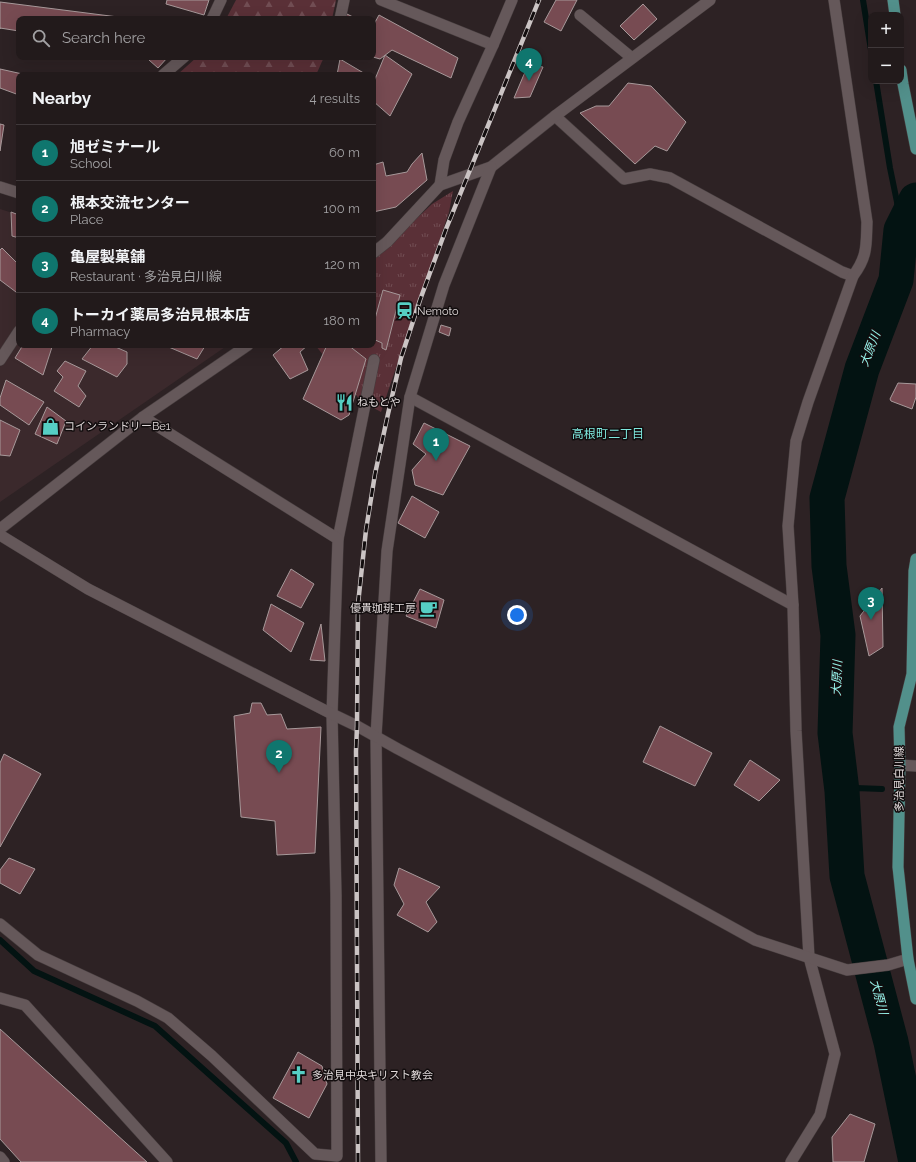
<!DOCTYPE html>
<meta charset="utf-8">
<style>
body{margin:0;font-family:Raleway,"Noto Sans JP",sans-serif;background:#2e2728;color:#f1f3f6}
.controls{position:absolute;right:12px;top:12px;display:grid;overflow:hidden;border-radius:8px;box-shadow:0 4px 16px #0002}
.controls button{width:36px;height:36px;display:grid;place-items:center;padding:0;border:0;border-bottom:1px solid #3f383a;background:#221a1b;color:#f1f3f6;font:20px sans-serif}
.you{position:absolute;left:517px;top:615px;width:14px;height:14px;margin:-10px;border:3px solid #fff;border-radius:50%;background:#1a73e8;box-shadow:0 0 0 6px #1a73e833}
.badge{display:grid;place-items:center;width:26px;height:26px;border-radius:50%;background:#0f766e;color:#fff;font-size:13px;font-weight:700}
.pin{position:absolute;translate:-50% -33px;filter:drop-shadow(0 1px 2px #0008)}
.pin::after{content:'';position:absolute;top:21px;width:14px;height:12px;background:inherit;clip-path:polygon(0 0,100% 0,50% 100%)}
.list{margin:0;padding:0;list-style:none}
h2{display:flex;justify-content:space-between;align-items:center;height:52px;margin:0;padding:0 16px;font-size:17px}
h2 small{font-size:13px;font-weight:400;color:#a2a1a3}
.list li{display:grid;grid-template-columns:26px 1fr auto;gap:12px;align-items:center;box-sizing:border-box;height:56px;padding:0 16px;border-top:1px solid #3f383a}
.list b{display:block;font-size:15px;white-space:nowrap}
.list p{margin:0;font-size:13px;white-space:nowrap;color:#a2a1a3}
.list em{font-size:13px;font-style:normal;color:#a2a1a3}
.icon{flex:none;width:22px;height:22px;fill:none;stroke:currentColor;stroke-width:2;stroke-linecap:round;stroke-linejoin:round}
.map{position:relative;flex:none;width:916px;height:1162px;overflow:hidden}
.search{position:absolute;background:#221a1b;box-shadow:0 4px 16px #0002;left:16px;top:16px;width:360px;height:44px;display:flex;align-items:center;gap:10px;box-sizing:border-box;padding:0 14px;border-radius:8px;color:#a2a1a3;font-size:15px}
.panel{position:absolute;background:#221a1b;box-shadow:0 4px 16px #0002;left:16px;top:72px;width:360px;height:276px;border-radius:8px}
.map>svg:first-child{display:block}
</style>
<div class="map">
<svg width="916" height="1162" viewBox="0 0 916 1162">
<defs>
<pattern id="grass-tufts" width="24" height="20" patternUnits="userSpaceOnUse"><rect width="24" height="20" fill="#5a3037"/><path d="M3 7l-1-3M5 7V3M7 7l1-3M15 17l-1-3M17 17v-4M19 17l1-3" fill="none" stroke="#714d53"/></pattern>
<pattern id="forest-firs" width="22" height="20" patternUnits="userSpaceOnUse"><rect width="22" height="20" fill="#5a3037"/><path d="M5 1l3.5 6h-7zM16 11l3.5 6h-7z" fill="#714d53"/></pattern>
</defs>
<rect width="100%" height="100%" fill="#2d2224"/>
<path fill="#3b292c" d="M0,209L19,215V345H228L0,502Z"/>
<path fill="url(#grass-tufts)" d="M453,191L449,212L381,412L361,401L315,345H373V260L432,204Z"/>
<g fill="url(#forest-firs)">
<path d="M236,0H336L332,19H226Z"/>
<path d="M197,57H324L316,75H177Z"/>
</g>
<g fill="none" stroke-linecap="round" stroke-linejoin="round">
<g stroke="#031312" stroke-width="6">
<path d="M863,0L871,50"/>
<path d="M876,81L890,168L897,202L901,230"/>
<path d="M842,791L856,788L882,789"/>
<path d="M0,940L34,971L155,1026L286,1143L296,1162"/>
</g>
<path stroke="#031312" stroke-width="35" d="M916,1162L891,1042L847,876L842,791L835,733L838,635L829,566L827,498L862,369L896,280L901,230L916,200"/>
</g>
<g fill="#774b52" stroke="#a7999a">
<path d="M167,0H209L204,15L166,4Z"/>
<path d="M556,0H577L561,31L544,22Z"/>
<path d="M0,2L118,17V19H19V31L0,28V29Z"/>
<path d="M643,4L657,19L634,40L620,26Z"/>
<path d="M347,14L353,17V19H345Z"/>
<path d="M379,15L458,58L451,78L392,50L380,59L373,57V26Z"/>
<path d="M385,55L412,74L390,116L373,101V84Z"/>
<path d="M152,57H168L158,68L149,60Z"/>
<path d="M340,59L367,75H337Z"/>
<path d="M528,65L543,67L530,97L514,98Z"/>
<path d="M0,69L27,75H19V95L0,88Z"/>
<path d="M628,83L651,86L686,122L667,151L655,146L635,164L580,113L596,106H609Z"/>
<path d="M0,124L4,125L0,151Z"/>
<path d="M422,153L427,180L396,207L373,212V165L383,162L386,176L407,172L412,164Z"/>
<path d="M11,212L19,215V238L12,236Z"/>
<path d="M2,248L19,265V291L16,292L0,280V250Z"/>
<path d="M383,290L400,295L386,350L382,348V343L373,339V326Z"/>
<path d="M441,325L451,328L449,336L439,332Z"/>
<path d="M23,345H48L52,347L43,375L15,358Z"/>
<path d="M93,345H111L127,352V364L117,377L82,359Z"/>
<path d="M164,345H204L205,346L197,359Z"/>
<path d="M285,345H308L300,352L308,370L290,379L273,355Z"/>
<path d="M327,345H348L366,359L349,415L341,420L303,399Z"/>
<path d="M65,361L86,371L78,386L86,396L79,407L54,391L63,377L57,371Z"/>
<path d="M6,380L44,402L29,425L0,405V398Z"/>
<path d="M898,383L916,384V397L912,409L891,401L890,399Z"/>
<path d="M47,407L66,421L57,444L35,434Z"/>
<path d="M0,420L20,430L10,456L0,455Z"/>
<path d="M424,423L470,446L443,495L415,485L412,470L426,454L413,444Z"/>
<path d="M412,496L439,512L425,538L398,523Z"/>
<path d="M291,569L314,584L301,608L277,596Z"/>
<path d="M882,588L883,647L869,656L860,616Z"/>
<path d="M420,589L444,600L436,628L406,616Z"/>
<path d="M271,604L304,623L291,652L263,630Z"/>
<path d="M321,624L325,661L310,660Z"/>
<path d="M252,703H261L267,715L281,714L287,729L321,727L315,853L277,855L275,821L241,817L234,716L250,713Z"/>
<path d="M660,726L712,753L695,786L643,762Z"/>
<path d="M4,754L41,774L0,847V763Z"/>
<path d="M750,760L780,780L759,801L734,785Z"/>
<path d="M9,858L35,869L20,894L0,883V870Z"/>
<path d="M399,868L440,887L426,902L437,922L428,932L397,915L404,904L394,885Z"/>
<path d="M0,1029L147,1162H21L0,1139Z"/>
<path d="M298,1052L322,1066L327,1084L309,1118L273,1098Z"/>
<path d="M850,1114L875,1124L864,1162H833L832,1137Z"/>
</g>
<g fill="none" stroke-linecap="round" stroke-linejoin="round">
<defs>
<g id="minor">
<path d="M381,0L493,45"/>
<path d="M580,15L632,58"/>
<path d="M212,19L221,0"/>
<path d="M340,19L344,0"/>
<path d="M163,75L184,57"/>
<path d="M555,116L624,179L650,174L670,178L842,272L853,276"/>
<path d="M440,185L444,160L458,122L493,45L512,0"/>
<path d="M0,187L19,193"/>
<path d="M373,253L387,242L440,185L491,167L555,116L710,0"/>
<path d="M0,360L19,331"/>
<path d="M410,397L793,605"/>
<path d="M0,529L143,417L248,345"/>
<path d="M338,539L374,360"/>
<path d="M900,765L916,766"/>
<path d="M0,924L38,955L137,1001L168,1018L212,1056L315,1154L337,1156L336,895L332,714L338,539L143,417"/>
<path d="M0,998L25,1005L167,1162"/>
<path d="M0,1157L4,1162"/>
<path d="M381,1162L376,736L387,551L410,397L444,285L491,167"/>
<path d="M791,1162L820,1115L835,1054L809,957L796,731L793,605L788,526L796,441L808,402L853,276C868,256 866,245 867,222L834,0"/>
</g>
<path id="tertiary" d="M0,535L88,589L332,714L357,726L398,749L648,881L755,940L847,970L888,965L908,959"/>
<g id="primary">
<path d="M893,0L895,15"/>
<path d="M901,70L903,84L916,149"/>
<path d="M916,559L914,571L912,674L899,727L900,765L898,867L908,959L916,999"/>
</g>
</defs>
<use href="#minor" stroke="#463d3e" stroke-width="12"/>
<use href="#tertiary" stroke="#463d3e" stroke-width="12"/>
<use href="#primary" stroke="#463d3e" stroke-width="12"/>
<use href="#minor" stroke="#65585a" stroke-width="11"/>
<use href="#tertiary" stroke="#65585a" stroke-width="11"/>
<use href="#primary" stroke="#52908b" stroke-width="11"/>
<defs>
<path id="rail" d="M358,1162L356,751L357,726L358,604L366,530L375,474L388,414L401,358L420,300L446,229L539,0"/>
</defs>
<use href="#rail" stroke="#cbc4c4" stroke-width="4.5"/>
<use href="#rail" stroke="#120d0e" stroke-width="3" stroke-dasharray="9" stroke-linecap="butt"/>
</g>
<defs>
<symbol id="station-bare" viewBox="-9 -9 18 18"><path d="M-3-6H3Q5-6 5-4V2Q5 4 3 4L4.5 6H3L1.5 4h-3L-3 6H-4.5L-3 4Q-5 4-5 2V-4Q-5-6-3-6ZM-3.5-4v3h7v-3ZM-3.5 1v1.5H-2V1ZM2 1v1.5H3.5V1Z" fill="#56cec4" stroke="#120d0e" stroke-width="2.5" paint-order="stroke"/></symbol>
<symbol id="restaurant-bare" viewBox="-9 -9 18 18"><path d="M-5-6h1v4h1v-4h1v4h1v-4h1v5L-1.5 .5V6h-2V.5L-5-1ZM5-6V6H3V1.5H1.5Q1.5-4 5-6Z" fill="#56cec4" stroke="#120d0e" stroke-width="2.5" paint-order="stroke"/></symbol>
<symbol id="shop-bare" viewBox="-9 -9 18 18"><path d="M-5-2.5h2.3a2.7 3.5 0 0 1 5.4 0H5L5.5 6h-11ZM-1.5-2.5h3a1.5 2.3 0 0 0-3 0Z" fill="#56cec4" stroke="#120d0e" stroke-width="2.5" paint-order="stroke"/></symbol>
<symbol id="cafe-bare" viewBox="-9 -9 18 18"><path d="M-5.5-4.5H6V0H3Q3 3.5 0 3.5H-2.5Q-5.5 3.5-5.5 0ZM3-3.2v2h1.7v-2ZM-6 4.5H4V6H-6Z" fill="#56cec4" stroke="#120d0e" stroke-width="2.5" paint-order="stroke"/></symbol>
<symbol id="church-bare" viewBox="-9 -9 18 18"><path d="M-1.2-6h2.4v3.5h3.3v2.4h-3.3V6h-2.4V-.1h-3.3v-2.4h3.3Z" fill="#56cec4" stroke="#120d0e" stroke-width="2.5" paint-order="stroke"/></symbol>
</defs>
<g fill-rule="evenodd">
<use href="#station-bare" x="392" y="298" width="25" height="25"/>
<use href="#restaurant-bare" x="332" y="390" width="25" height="25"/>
<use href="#shop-bare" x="38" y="414" width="25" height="25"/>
<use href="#cafe-bare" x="416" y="596" width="25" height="25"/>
<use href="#church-bare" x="286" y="1062" width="25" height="25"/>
</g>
<g text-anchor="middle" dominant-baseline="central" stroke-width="3" stroke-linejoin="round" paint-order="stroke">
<g font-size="11" fill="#e0d9d9" stroke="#120d0e" text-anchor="start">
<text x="417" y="311">Nemoto</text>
<text x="357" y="402">ねもとや</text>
<text x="64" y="426">コインランドリーBe1</text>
<text x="416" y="608" text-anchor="end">優貴珈琲工房</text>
<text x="312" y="1075">多治見中央キリスト教会</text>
</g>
<g font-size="11" fill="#e0d9d9" stroke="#120d0e">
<text transform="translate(899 779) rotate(-90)">多治見白川線</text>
</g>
<g font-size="12" font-style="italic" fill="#97f6ed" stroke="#120d0e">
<text transform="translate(870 349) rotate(-69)">大原川</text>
<text transform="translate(837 678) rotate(-88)">大原川</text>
<text transform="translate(879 997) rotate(75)">大原川</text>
</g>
<g font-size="12" fill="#7ee8de" stroke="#120d0e">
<text x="608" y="434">高根町二丁目</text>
</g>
</g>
</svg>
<div class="controls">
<button>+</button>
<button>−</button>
</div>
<div class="you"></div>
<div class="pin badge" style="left:436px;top:461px">1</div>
<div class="pin badge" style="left:279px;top:773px">2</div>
<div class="pin badge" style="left:871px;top:620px">3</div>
<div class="pin badge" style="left:529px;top:81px">4</div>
<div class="search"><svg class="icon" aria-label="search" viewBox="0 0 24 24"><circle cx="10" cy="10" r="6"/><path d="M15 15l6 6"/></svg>Search here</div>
<section class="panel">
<h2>Nearby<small>4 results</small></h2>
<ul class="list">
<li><span class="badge">1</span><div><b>旭ゼミナール</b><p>School</p></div><em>60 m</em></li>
<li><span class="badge">2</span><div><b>根本交流センター</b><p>Place</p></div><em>100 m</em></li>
<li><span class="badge">3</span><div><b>亀屋製菓舗</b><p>Restaurant · 多治見白川線</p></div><em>120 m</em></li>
<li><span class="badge">4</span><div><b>トーカイ薬局多治見根本店</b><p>Pharmacy</p></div><em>180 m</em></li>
</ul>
</section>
</div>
